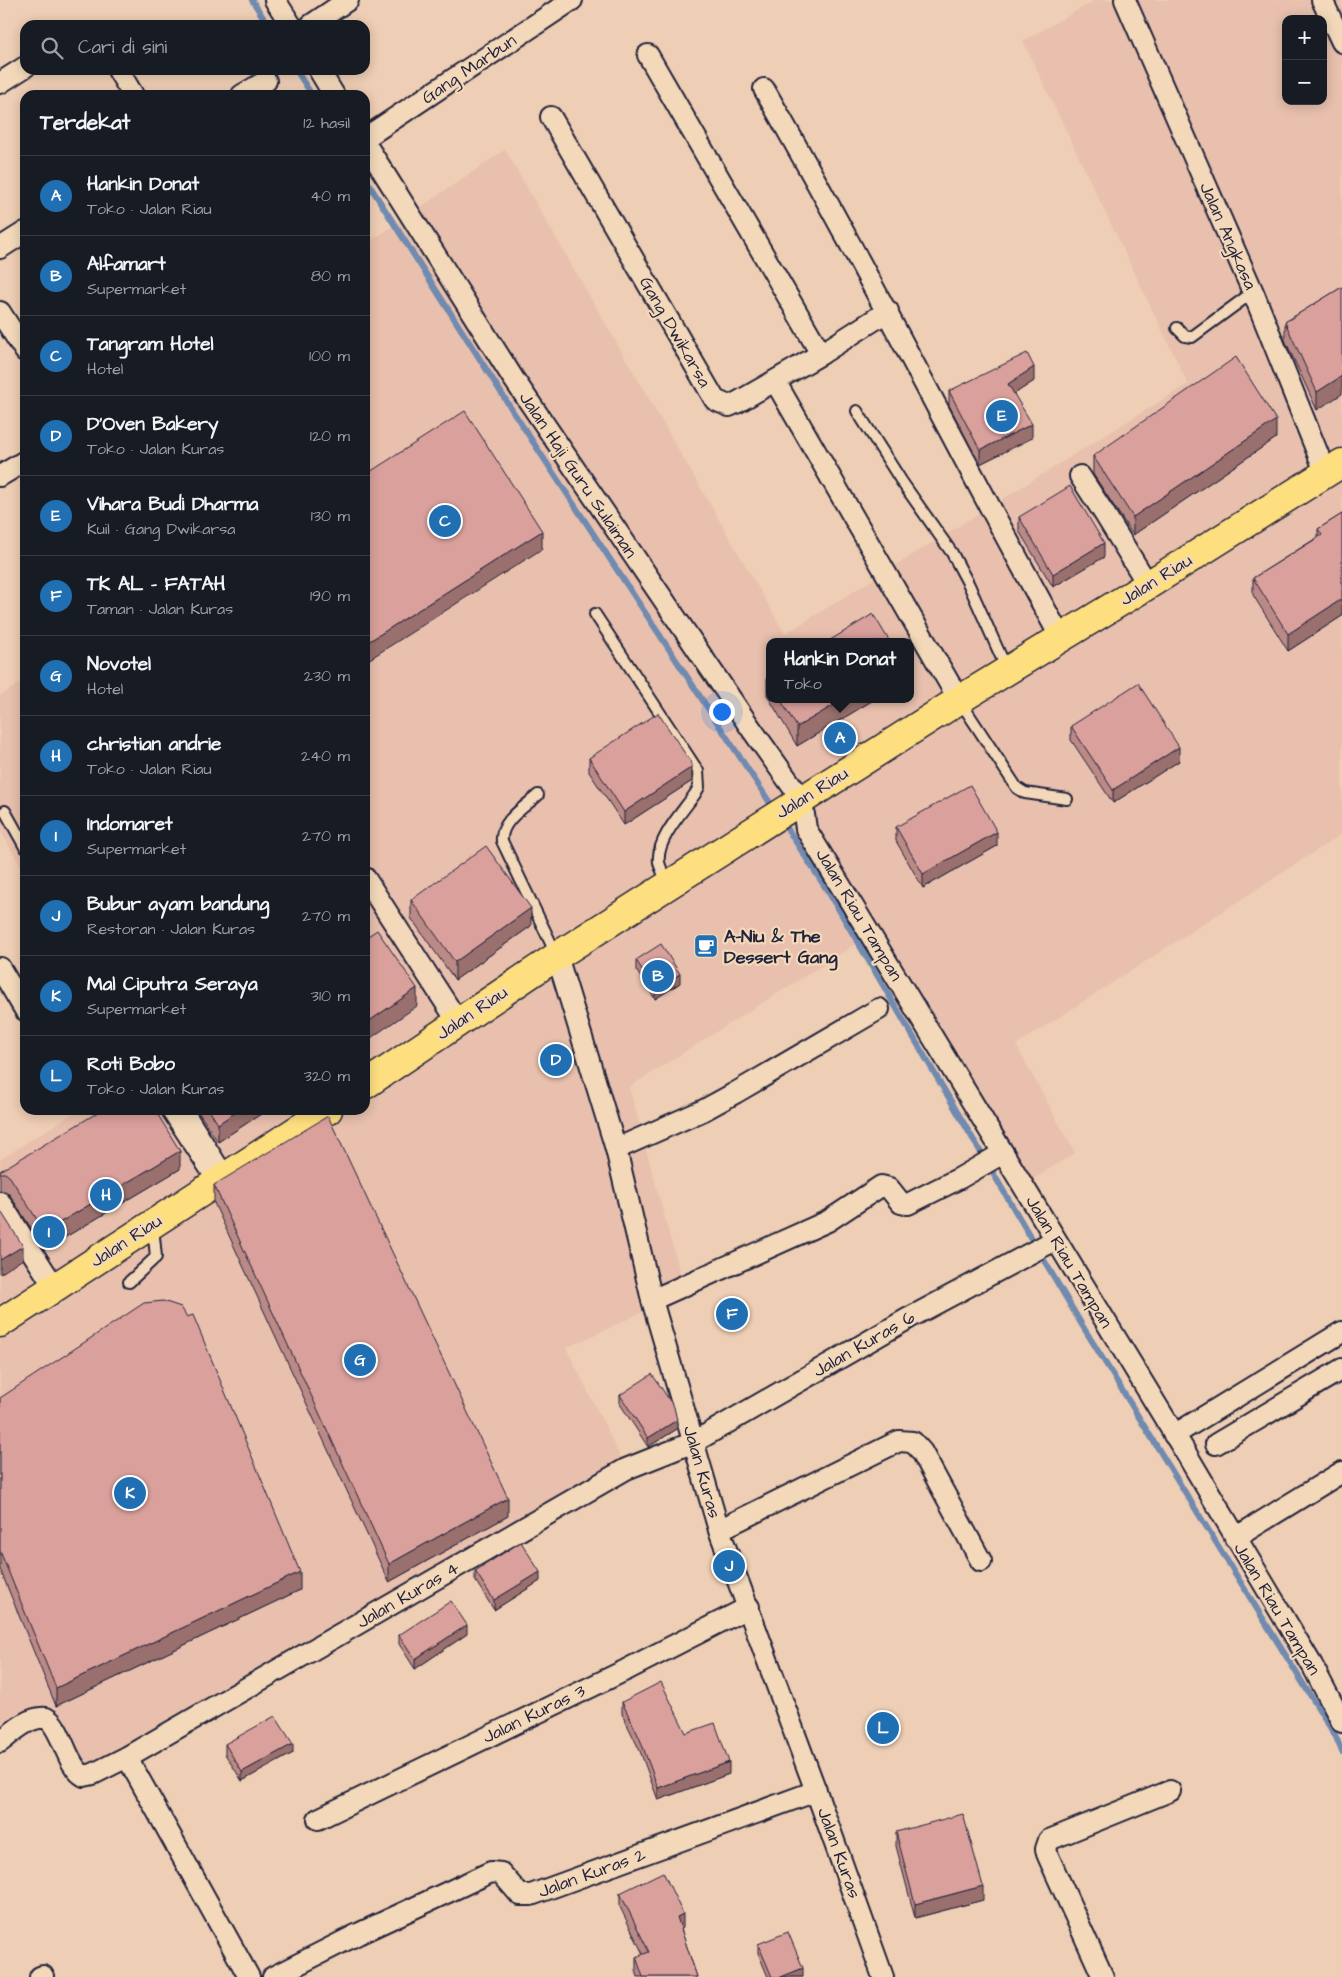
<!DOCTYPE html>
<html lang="id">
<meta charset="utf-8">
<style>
body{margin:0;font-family:"Architects Daughter",sans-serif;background:#20242c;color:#f1f3f6}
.controls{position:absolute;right:15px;top:15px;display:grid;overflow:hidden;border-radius:10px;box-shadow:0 2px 12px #0003}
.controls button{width:45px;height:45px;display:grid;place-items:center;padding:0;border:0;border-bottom:1px solid #363941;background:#171b24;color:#f1f3f6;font:25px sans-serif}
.you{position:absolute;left:721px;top:711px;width:18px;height:18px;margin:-12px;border:4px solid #fff;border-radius:50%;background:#1a73e8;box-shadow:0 0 0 8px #1a73e833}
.badge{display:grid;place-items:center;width:32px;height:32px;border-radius:50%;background:#1f6fb2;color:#fff;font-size:16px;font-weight:700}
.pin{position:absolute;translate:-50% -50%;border:2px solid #fff;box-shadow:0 1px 5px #0006}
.popup{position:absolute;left:766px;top:638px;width:148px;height:65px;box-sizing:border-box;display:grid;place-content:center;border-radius:10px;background:#171b24;filter:drop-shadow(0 1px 4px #0005);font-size:16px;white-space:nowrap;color:#9ea1a6}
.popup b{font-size:19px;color:#f1f3f6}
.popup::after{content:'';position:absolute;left:50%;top:100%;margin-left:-10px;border:10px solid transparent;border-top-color:#171b24}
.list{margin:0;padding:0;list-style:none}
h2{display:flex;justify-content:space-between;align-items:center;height:65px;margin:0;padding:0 20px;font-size:21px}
h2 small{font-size:16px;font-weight:400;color:#9ea1a6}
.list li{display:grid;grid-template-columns:32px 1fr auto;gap:15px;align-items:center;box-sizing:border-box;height:80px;padding:0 20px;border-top:1px solid #363941}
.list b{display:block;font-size:19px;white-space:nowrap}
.list p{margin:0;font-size:16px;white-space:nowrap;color:#9ea1a6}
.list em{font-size:16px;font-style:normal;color:#9ea1a6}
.icon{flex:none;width:28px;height:28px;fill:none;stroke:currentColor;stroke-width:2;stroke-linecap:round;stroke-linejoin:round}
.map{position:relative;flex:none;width:1342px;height:1977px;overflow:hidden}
.search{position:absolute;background:#171b24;box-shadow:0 2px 12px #0003;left:20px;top:20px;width:350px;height:55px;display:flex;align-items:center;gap:12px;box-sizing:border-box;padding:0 18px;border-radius:15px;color:#9ea1a6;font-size:19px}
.panel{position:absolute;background:#171b24;box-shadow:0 2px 12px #0003;left:20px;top:90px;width:350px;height:1025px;border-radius:15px}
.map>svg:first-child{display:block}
</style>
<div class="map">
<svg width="1342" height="1977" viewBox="0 0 1342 1977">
<rect width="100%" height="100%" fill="#eeceb4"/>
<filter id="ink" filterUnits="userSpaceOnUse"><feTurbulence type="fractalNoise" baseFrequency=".02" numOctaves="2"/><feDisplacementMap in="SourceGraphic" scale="10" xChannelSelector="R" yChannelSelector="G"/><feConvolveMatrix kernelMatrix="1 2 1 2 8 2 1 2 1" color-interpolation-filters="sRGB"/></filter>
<g filter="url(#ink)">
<g fill="#e8c0ad" fill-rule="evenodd">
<path d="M1096,0H1342V834L1016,1045L1075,1153L1012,1192L862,940L629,1087L685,1292L566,1348L626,1468L75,1776L45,1716L0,1739V1160L78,1110H365V245L505,150L785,634L1188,384L1023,41ZM1286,19H1323V101H1286ZM770,642H910V699H770Z"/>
<path d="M25,680V873L0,830V696Z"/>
</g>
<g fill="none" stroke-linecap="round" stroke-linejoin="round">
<g stroke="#6f8ab0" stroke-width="6">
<path d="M252,0L268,25"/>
<path d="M296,70L312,95"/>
<path d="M365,178L514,413L774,809"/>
<path d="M781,819L829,893L1082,1325L1336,1737L1342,1752"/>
</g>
<defs>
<g id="lane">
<path d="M1177,328L1185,336L1192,337L1253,292"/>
<path d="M857,411L902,482L952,553L969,585L1007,670"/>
<path d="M595,614L698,771L699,787L695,794C683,811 656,840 659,862C660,869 665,876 668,883"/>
<path d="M960,701L1017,788L1025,793L1067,799"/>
<path d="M538,795C525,807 500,821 502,841L557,956"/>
<path d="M5,811L25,847"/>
<path d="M188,1110L228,1174"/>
<path d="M129,1282L156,1257L153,1227"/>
</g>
<g id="street">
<path d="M275,0L291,25"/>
<path d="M1125,0L1253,292L1326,474"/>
<path d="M1322,0L1342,42"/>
<path d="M311,25L348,0"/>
<path d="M648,55L821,354"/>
<path d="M118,70L133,95"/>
<path d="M319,70L334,95"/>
<path d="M0,83L25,67"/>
<path d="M764,89C868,270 960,456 1061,638"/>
<path d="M242,95L266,81"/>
<path d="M551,117L715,400L729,406L738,402L821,354L888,311"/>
<path d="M365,138L572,0"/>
<path d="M365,143L513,378L750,727L802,800L806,829L1187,1455L1312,1665L1342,1722"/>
<path d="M0,248L25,232"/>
<path d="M0,312L25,351"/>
<path d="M775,381L959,700"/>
<path d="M0,476L25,461"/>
<path d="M1080,476L1104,513L1148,585"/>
<path d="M365,878L458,1022"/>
<path d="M557,956L616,1149L652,1300L719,1530L816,1791L883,1977"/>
<path d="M0,968L25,1010"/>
<path d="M172,1110L219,1182"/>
<path d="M616,1149L704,1110L735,1093L879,1009"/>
<path d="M0,1202L55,1288"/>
<path d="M652,1300L828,1221L881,1186L889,1188L901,1203L908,1204L960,1178L1003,1153"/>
<path d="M1174,1435L1342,1332"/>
<path d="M1216,1444L1342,1369"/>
<path d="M719,1530L899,1441L913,1442L922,1452L981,1561"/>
<path d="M1235,1538L1342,1472"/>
<path d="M0,1742C13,1732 29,1716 46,1718C62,1726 66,1766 84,1776L93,1774L127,1757L249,1977"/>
<path d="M127,1757L626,1469L694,1442L909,1318L1055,1240"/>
<path d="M318,1819L626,1670L749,1607"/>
<path d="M40,1977L43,1976"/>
<path d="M273,1977L358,1934L491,1872L501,1873L520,1895H531L816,1791"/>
<path d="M1103,1977L1048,1856L1046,1849L1049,1840L1170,1791"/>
</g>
<g id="primary">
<path d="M365,1085L557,956L959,700L1148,585L1342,463"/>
<path d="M0,1323L328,1110"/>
</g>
</defs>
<use href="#lane" stroke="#22223b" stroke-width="14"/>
<use href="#street" stroke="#22223b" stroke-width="24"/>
<use href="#primary" stroke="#22223b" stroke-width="31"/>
<use href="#lane" stroke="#f3d9ba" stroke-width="10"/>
<use href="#street" stroke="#f3d9ba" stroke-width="20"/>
<use href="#primary" stroke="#fedf80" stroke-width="28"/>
</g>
<g fill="#bb8a86" stroke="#22223b">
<path d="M1342,287L1317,410L1285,340V322Z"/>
<path d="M1034,381L1014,394L1032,438L980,464L949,405V391Z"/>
<path d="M1276,438L1133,535L1093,474V456Z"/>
<path d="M1342,514V616L1288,651L1253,595V578L1318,537V529Z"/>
<path d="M1019,517L1104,557L1053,587L1019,531Z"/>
<path d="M770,675V699H875L797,746L767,695V677Z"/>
<path d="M1071,726L1179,761L1113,803L1071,740Z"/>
<path d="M589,758L692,781L624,825L589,772Z"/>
<path d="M896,827L997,846L923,888L896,841Z"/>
<path d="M411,900L531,926L455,980L411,918Z"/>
<path d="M636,960L680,983L655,999L636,970Z"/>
<path d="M197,1110H267L218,1142Z"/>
<path d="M180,1169L47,1248L45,1245L43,1247L10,1195L5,1191H0V1171Z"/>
<path d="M214,1185L508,1516L389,1582L214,1203Z"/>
<path d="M620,1395L677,1429L648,1447L620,1404Z"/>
<path d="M0,1398L300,1590L56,1706L0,1569Z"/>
<path d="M475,1571L540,1581L494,1610L475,1580Z"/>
<path d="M467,1634L415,1669L399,1644V1635Z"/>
<path d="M622,1702L686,1733L729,1774L658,1800L640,1751L622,1714Z"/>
<path d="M225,1744L293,1753L242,1781L225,1754Z"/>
<path d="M896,1832L983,1900L915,1918L896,1846Z"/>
<path d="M620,1893L683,1928L681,1929L697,1977H638L636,1971V1957L643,1954L620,1907Z"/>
<path d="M758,1944L803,1977H768L758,1953Z"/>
</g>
<g fill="#99706d" stroke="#22223b">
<path d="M1034,367V381L1008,398V384Z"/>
<path d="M1342,376V394L1317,410V392Z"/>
<path d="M1276,420V438L1133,535V517Z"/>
<path d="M1032,424V438L980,464V450Z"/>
<path d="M542,531V549L365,662V644Z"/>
<path d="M1104,543V557L1053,587V574Z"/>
<path d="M1342,599V616L1288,651V634Z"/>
<path d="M844,699H875L797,746V727Z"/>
<path d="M1179,747V761L1113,803V790Z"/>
<path d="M692,767V781L624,825V812Z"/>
<path d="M997,832V846L923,888V874Z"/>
<path d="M531,908V926L455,980V962Z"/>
<path d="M680,974V983L655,999V990Z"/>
<path d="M417,988V1006L365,1042V1024Z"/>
<path d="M239,1110H267L218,1142V1124Z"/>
<path d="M180,1151V1169L47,1248V1230Z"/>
<path d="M45,1227V1245L43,1247V1229Z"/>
<path d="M23,1246V1259L0,1274V1260Z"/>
<path d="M677,1420V1429L648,1447V1438Z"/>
<path d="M508,1498V1516L389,1582V1564Z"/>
<path d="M300,1572V1590L56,1706V1688Z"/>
<path d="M540,1572V1581L494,1610V1600Z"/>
<path d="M467,1625V1634L415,1669V1659Z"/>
<path d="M293,1744V1753L242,1781V1772Z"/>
<path d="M729,1762V1774L658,1800V1788Z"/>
<path d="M983,1886V1900L915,1918V1904Z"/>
<path d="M683,1914V1928L677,1931V1917Z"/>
<path d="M803,1968V1977H781Z"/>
</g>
<g fill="#daa09c" stroke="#22223b">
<path d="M1342,287V376L1317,392L1285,322Z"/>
<path d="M1027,353L1034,367L1008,384L1032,424L980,450L949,391Z"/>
<path d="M1236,357L1276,420L1133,517L1093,456Z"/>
<path d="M465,411L542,531L365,644V475Z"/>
<path d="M1070,486L1104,543L1053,574L1019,517Z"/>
<path d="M1342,514V599L1288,634L1253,578L1322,535L1318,529Z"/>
<path d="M873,614L890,642H827Z"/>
<path d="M770,675V682L767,677Z"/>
<path d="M1138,683L1179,747L1113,790L1071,726Z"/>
<path d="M780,699H844L797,727Z"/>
<path d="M658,713L692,764V767L624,812L589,758Z"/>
<path d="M970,785L997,832L923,874L896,827Z"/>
<path d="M486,846L531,908L455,962L411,900Z"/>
<path d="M377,930L417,988L365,1024V938Z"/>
<path d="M661,944L680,974L655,990L636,960Z"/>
<path d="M102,1110H155L180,1151L47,1230L45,1227L43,1229L10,1177L5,1173H0V1171Z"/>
<path d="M209,1110H239L218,1124Z"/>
<path d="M328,1116L508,1498L389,1564L214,1185Z"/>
<path d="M0,1210L23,1246L0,1260Z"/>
<path d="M163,1301L181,1307L187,1317L193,1315L300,1572L56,1688L0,1551V1398L144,1303Z"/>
<path d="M652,1374L674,1407L677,1420L648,1438L620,1395Z"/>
<path d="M521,1542L540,1572L494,1600L475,1571Z"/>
<path d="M451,1601L467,1625L415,1659L399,1635Z"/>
<path d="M661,1682L686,1733L715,1723L729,1762L658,1788L640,1739L622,1702Z"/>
<path d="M275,1716L293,1744L242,1772L225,1744Z"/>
<path d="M963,1814L983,1886L915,1904L896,1832Z"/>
<path d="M663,1872L683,1914L677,1917L697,1977H643L636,1957L649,1952L620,1893Z"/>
<path d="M788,1932L803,1968L781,1977H772L758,1944Z"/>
</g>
</g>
<defs>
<symbol id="cafe-square" viewBox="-11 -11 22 22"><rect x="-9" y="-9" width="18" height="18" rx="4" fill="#1f6fb2" stroke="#f3d9ba"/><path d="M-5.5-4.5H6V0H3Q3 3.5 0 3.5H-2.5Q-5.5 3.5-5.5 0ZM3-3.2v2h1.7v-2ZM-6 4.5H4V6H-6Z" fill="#fff"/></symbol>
</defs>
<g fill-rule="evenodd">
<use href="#cafe-square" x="692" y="932" width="28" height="28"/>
</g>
<g text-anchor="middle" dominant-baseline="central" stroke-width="4.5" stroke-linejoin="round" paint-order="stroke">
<g font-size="18" fill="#22223b" stroke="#f3d9ba">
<text transform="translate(469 69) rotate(-34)">Gang Marbun</text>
<text transform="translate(1228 236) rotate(66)">Jalan Angkasa</text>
<text transform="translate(675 332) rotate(60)">Gang Dwikarsa</text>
<text transform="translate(578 475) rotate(56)">Jalan Haji Guru Sulaiman</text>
<text transform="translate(1156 580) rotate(-32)">Jalan Riau</text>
<text transform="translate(812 793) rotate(-32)">Jalan Riau</text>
<text transform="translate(859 915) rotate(59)">Jalan Riau Tampan</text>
<text transform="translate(472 1013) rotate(-34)">Jalan Riau</text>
<text transform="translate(126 1241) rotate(-33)">Jalan Riau</text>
<text transform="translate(1069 1262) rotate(59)">Jalan Riau Tampan</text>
<text transform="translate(864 1344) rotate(-30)">Jalan Kuras 6</text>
<text transform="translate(702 1472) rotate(74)">Jalan Kuras</text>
<text transform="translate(408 1595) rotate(-30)">Jalan Kuras 4</text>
<text transform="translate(1277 1609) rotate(59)">Jalan Riau Tampan</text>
<text transform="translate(534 1714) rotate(-26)">Jalan Kuras 3</text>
<text transform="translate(839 1853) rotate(70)">Jalan Kuras</text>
<text transform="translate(592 1873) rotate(-20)">Jalan Kuras 2</text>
</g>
<g font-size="18" font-weight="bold" fill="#22223b" stroke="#f3d9ba" text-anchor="start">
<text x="724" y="936">A-Niu &amp; The<tspan x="724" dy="21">Dessert Gang</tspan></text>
</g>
</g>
</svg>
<div class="controls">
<button>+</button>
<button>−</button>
</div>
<div class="you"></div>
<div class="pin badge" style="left:840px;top:738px">A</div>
<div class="popup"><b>Hankin Donat</b>Toko</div>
<div class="pin badge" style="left:658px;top:976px">B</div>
<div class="pin badge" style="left:445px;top:521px">C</div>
<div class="pin badge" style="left:556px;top:1060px">D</div>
<div class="pin badge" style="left:1002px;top:416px">E</div>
<div class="pin badge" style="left:732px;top:1314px">F</div>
<div class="pin badge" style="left:360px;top:1360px">G</div>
<div class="pin badge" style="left:106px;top:1195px">H</div>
<div class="pin badge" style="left:49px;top:1232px">I</div>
<div class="pin badge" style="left:729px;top:1566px">J</div>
<div class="pin badge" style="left:130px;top:1493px">K</div>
<div class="pin badge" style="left:883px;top:1728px">L</div>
<div class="search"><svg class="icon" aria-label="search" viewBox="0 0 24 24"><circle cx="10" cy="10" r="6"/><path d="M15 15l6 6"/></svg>Cari di sini</div>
<section class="panel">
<h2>Terdekat<small>12 hasil</small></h2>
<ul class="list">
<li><span class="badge">A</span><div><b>Hankin Donat</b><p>Toko · Jalan Riau</p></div><em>40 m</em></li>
<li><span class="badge">B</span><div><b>Alfamart</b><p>Supermarket</p></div><em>80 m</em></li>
<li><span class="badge">C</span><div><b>Tangram Hotel</b><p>Hotel</p></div><em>100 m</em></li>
<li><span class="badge">D</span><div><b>D'Oven Bakery</b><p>Toko · Jalan Kuras</p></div><em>120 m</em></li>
<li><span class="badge">E</span><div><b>Vihara Budi Dharma</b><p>Kuil · Gang Dwikarsa</p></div><em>130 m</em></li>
<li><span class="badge">F</span><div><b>TK AL - FATAH</b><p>Taman · Jalan Kuras</p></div><em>190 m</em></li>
<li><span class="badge">G</span><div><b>Novotel</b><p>Hotel</p></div><em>230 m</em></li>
<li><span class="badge">H</span><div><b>christian andrie</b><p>Toko · Jalan Riau</p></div><em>240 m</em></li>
<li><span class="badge">I</span><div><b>Indomaret</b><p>Supermarket</p></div><em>270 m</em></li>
<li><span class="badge">J</span><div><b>Bubur ayam bandung</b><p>Restoran · Jalan Kuras</p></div><em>270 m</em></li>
<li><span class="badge">K</span><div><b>Mal Ciputra Seraya</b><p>Supermarket</p></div><em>310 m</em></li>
<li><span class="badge">L</span><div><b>Roti Bobo</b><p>Toko · Jalan Kuras</p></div><em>320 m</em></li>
</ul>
</section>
</div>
